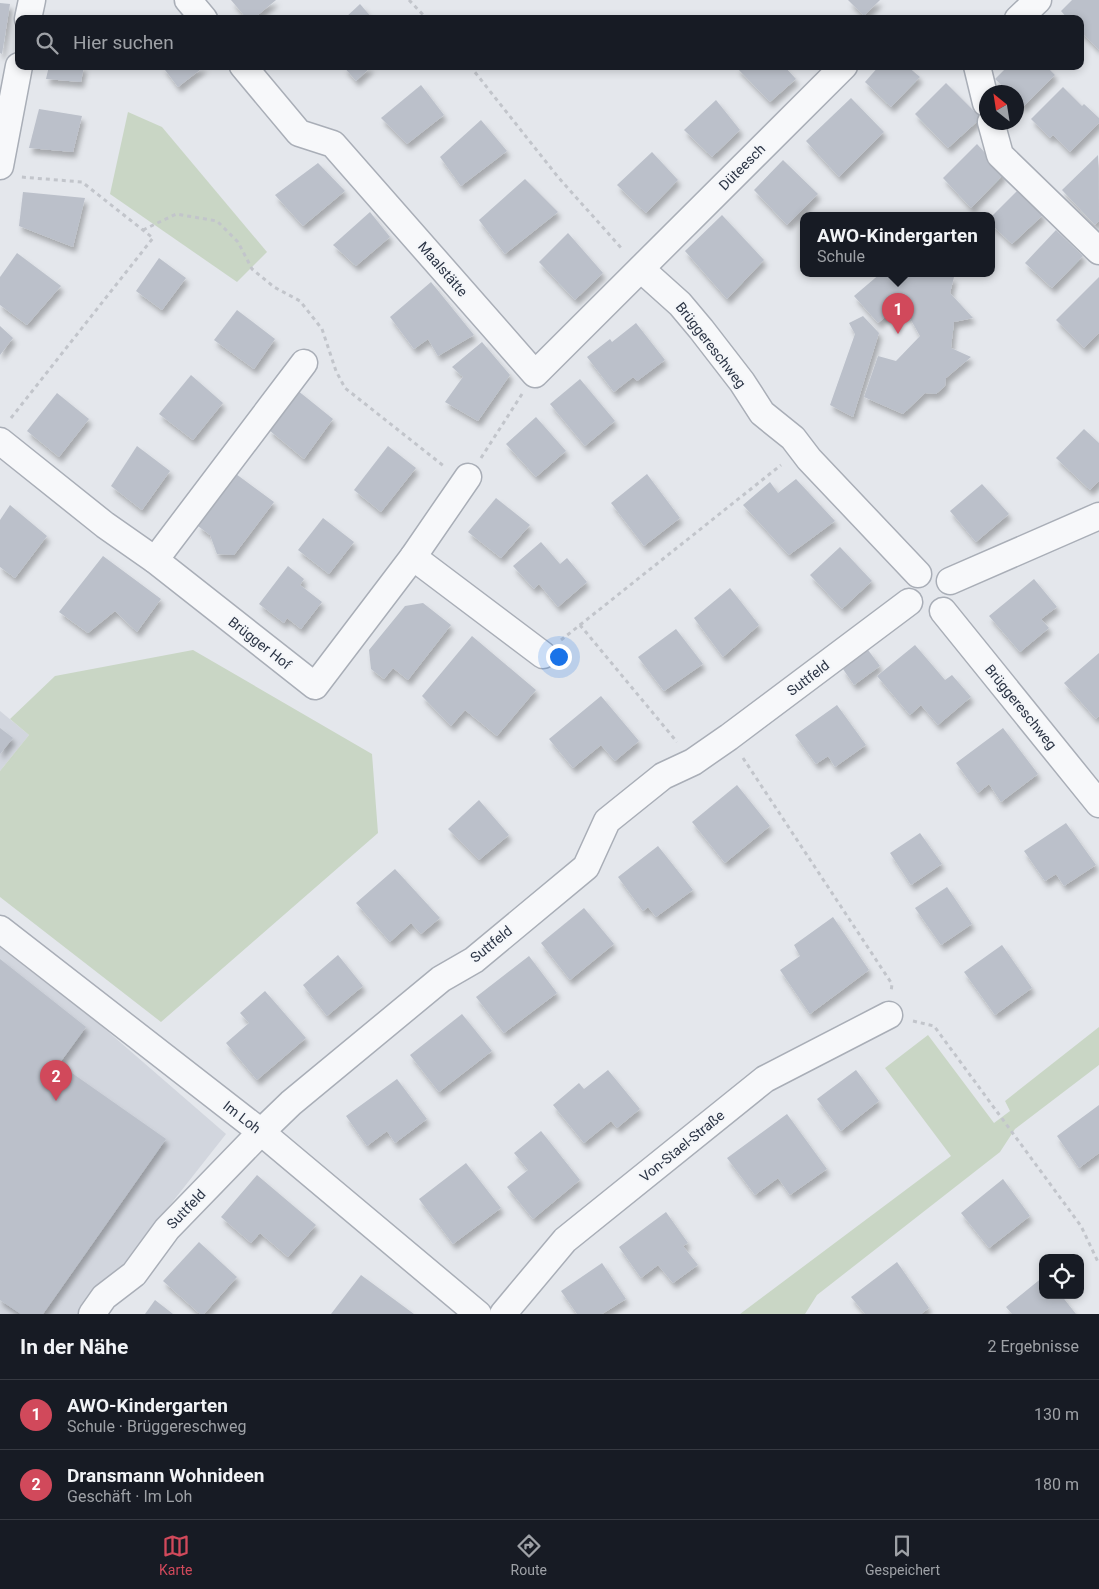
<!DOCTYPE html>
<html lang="de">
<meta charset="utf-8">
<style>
body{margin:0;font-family:Roboto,sans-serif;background:#242831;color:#f1f3f6}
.controls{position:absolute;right:15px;bottom:15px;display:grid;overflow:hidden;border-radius:10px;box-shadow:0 2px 8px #0003}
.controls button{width:45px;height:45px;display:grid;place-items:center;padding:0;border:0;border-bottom:1px solid #363941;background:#171b24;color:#f1f3f6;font:25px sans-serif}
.compass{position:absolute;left:979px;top:85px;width:45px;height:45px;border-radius:50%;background:#171b24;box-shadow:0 2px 8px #0003;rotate:330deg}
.you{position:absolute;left:558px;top:656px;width:18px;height:18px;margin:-12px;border:4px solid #fff;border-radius:50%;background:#1a73e8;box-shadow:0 0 0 8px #1a73e833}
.badge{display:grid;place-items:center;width:32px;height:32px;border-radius:50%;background:#d1495b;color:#fff;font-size:16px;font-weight:700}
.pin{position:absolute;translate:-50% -41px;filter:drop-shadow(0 1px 2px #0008)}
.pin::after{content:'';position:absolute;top:26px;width:18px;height:15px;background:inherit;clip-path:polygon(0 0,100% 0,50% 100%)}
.popup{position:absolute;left:800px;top:212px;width:195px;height:65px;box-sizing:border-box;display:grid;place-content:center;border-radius:10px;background:#171b24;filter:drop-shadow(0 1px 4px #0005);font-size:16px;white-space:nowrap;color:#9ea1a6}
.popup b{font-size:19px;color:#f1f3f6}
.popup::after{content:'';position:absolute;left:50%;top:100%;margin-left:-10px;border:10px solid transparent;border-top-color:#171b24}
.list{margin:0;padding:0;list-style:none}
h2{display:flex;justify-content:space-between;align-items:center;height:65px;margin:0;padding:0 20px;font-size:21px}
h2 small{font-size:16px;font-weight:400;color:#9ea1a6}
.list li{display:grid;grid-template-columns:32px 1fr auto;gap:15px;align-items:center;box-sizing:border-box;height:70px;padding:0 20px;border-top:1px solid #363941}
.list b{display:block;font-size:19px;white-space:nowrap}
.list p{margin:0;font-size:16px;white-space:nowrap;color:#9ea1a6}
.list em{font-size:16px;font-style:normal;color:#9ea1a6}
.icon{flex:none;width:28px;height:28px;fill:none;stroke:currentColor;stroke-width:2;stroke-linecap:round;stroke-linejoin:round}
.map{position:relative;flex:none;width:1099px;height:1314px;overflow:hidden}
.search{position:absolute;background:#171b24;box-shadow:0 2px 8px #0003;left:15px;right:15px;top:15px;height:55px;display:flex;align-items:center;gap:12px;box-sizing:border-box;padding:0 18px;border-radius:10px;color:#9ea1a6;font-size:19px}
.sheet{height:205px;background:#171b24}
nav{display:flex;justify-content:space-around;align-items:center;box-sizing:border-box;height:70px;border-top:1px solid #363941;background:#171b24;font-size:14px;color:#9ea1a6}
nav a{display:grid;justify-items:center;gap:2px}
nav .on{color:#d1495b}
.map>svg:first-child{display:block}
</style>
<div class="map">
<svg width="1099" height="1314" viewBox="0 0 1099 1314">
<defs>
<filter id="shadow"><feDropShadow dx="3" dy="5.5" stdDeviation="2.5" flood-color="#0004"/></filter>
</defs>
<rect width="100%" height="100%" fill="#e4e7ec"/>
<g fill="#d2d6de">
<path d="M0,711L29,735L0,771Z"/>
<path d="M0,947L98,1023L226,1134L84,1314H0Z"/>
</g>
<g fill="#c9d6c5">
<path d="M128,112L162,127L267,252L237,282L110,194Z"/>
<path d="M193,650L372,754L378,833L161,1022L0,897V771L29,735L10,719L55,676Z"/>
<path d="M1099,1027V1065L1015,1129L1000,1152L817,1295L805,1314H740L951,1156L885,1068L928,1035L994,1123L1010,1111L1005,1101Z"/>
</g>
<g fill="#bbc0ca" filter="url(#shadow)">
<path d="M231,0H276L253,19H247Z"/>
<path d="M848,0H880L864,16Z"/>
<path d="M1072,0H1099V50L1080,31V19H1068L1061,11Z"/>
<path d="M0,3L10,4L2,54L0,53Z"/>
<path d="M360,4L373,19H344Z"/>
<path d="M49,66H84L81,82L46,79Z"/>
<path d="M162,66H205L178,87Z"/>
<path d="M343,66H372L356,81Z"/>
<path d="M739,66H784L796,79L770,102L737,68Z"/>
<path d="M879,66H907L920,77L891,107L865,82Z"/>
<path d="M1008,66H1046L1055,75L1023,107L1016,100V92H1009L995,79Z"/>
<path d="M946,83L981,118L948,148L915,114Z"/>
<path d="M421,85L444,115L407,144L381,118Z"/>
<path d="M1063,87L1082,106L1084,104L1099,118V123L1070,152L1053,135L1050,138L1031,119Z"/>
<path d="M851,98L884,132L839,177L806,141Z"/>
<path d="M716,100L740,130L712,157L684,130Z"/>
<path d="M39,109L82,116L73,152L29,148Z"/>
<path d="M481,120L507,151L461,186L440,157Z"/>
<path d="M977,144L1004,174L971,208L943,178Z"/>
<path d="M652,152L678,180L646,213L617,185Z"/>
<path d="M1098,155L1099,221L1095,225L1062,190Z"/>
<path d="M783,160L818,194L787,225L754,190Z"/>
<path d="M318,163L345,191L303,226L275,195Z"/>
<path d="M525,179L558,212L505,254L479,220Z"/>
<path d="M1019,189L1043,215L1012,244L992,225V216Z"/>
<path d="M23,192L85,198L73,247L19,226Z"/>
<path d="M370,212L390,237L356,266L333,245Z"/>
<path d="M722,215L764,260L727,299L685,251Z"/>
<path d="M1056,230L1083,256L1052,288L1025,263Z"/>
<path d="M568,233L603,273L575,300L539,262Z"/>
<path d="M17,253L61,286L27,325L0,305V277Z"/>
<path d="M159,258L186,278L162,310L136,291Z"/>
<path d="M881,273L917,277L918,273H935L936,275L954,277L950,293L973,318L954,322L951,348L971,357L946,378L945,386L936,394L925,393L903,414L864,397L878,356L896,361L920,336L907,313L892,311L878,323L854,296Z"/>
<path d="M1099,277V333L1084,348L1056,320Z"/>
<path d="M431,282L474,335L438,356L428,339L414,349L390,317Z"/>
<path d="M237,310L275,339L254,369L214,340Z"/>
<path d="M863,316L879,333L853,417L830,405L855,334L849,323Z"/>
<path d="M636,323L665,360L637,381L633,377L614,392L587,357L610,339L612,342Z"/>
<path d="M0,326L13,338L0,355Z"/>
<path d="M482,342L510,375L478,421L445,402L463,377L452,367Z"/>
<path d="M191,375L223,403L193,440L159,414Z"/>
<path d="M580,379L615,421L585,446L550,404Z"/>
<path d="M297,390L333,419L304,459L269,430Z"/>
<path d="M57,393L89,419L59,457L27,431Z"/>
<path d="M536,417L566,451L536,477L506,444Z"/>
<path d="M1084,429L1099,443V481L1090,490L1056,458Z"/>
<path d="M137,446L170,471L142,510L111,486Z"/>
<path d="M388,446L416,468L381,512L354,490Z"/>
<path d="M236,474L274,502L234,555L217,554L210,535L198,526Z"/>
<path d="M647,474L680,518L644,546L611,503Z"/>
<path d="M796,479L835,521L789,555L743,505L770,482L778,493Z"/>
<path d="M982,484L1009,514L976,542L950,511Z"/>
<path d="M496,498L530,525L501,558L468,532Z"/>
<path d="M10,505L47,536L15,578L0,567V520Z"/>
<path d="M323,518L354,542L329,574L298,550Z"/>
<path d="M541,542L560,564L567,558L587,582L558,607L539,584L534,589L513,566Z"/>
<path d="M840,547L872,581L842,609L810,575Z"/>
<path d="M103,556L161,599L137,632L115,611L88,633L59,612Z"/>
<path d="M288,566L304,579L300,585L322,602L301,629L287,618L284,623L259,604Z"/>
<path d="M1034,579L1057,607L1041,619L1049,628L1020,652L989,616Z"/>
<path d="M730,588L759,625L723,657L694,618Z"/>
<path d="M423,603L451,625L408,680L393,668L384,679L371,669L369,650L405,606Z"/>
<path d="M676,629L703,664L664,691L638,657Z"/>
<path d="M472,636L536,690L497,736L465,710L451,726L422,696Z"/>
<path d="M915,645L945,680L952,675L971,697L938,725L921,705L910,715L877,676Z"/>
<path d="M868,650L880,666L854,685L843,669Z"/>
<path d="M1099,653V716L1096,719L1064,683Z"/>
<path d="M601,696L639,741L615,761L601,745L573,768L549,739Z"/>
<path d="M837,705L866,745L835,767L828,756L816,764L795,735Z"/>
<path d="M0,728L13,738L0,754Z"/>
<path d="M1003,728L1038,774L1001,802L989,784L978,793L956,763Z"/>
<path d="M737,785L770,826L725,863L692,822Z"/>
<path d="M479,800L509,835L479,860L448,829Z"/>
<path d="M1066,823L1096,865L1064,886L1056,874L1045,881L1024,851Z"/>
<path d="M920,833L942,864L911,885L890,853Z"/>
<path d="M658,846L693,890L656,917L648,907L643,911L618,877Z"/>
<path d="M395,869L440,918L421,934L411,923L390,942L356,903Z"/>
<path d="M947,887L972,924L941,945L915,908Z"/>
<path d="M584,908L614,944L570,980L541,943Z"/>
<path d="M833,917L869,970L810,1014L780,970L800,956L794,945Z"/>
<path d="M1002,945L1032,988L995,1015L964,972Z"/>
<path d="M338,955L363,986L327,1016L303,985Z"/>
<path d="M529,956L557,993L504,1033L476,997Z"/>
<path d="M0,959L86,1027L59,1064L166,1139L43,1314H21L0,1300Z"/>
<path d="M265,991L306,1038L257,1080L226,1043L249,1023L240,1013Z"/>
<path d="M462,1014L492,1051L439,1092L410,1055Z"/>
<path d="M608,1070L640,1109L617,1128L611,1121L584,1143L553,1105L579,1083L584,1089Z"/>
<path d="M856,1070L879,1101L841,1131L817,1099Z"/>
<path d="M397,1079L427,1119L395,1143L387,1131L367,1146L346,1116Z"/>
<path d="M1099,1105V1153L1079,1168L1057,1136Z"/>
<path d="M787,1114L827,1169L790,1195L778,1178L755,1195L727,1158Z"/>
<path d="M541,1131L580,1180L533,1219L507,1187L528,1170L514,1153Z"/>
<path d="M466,1163L501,1208L453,1244L419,1199Z"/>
<path d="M257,1175L316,1225L288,1257L260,1233L251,1243L221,1217Z"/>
<path d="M1003,1179L1030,1216L989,1248L961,1213Z"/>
<path d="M666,1212L688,1243L683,1246L698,1265L673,1283L658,1265L641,1278L619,1247Z"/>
<path d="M199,1242L237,1277L204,1314H200L163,1281Z"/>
<path d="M897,1262L929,1308L921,1314H865L851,1297Z"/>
<path d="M602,1263L626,1299L602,1314H577L561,1291Z"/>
<path d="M361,1275L414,1314H331Z"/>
<path d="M1043,1277V1295H1061L1076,1314H1012L1006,1307Z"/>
<path d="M155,1300L173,1314H145Z"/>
</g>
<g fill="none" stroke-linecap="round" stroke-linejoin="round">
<defs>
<g id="minor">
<path d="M188,0L204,19"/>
<path d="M28,19L32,0"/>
<path d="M1018,19L1038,0"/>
<path d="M243,66L299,133L333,144L535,374L844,66"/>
<path d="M977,66L986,103"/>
<path d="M991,122L1000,155L1099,251"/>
<path d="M0,166L19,66"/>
<path d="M641,269L680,304L701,329L742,382L762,413L793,438L809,459L918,574"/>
<path d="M0,441L105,525L155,560L315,686L413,557L468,477"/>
<path d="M413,557L543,655"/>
<path d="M155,560L304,363"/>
<path d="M950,581L1099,516"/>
<path d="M943,611L1099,804"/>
<path d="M0,929L261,1132L478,1314"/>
<path d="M92,1314L104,1297L134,1274L167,1229L261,1132L291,1103L441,979L474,960L586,867L607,821L663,776L693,762L729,737L909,602"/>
<path d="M503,1314L565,1240L765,1079L889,1015"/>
</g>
</defs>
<use href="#minor" stroke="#a9aeb7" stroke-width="29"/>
<g stroke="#c2c5cb" stroke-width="3" stroke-dasharray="4 4" stroke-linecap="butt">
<path d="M409,0L427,19"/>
<path d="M470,66L558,177L623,250"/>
<path d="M143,230L176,214L217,221L238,242L252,269L274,287L300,301L322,329L336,371L345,388L445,467"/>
<path d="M11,418L153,238L82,182L21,177"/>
<path d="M481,458L522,394"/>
<path d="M580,625L781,465"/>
<path d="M561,640L580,625L677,742"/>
<path d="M743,758L892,984L891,992"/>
<path d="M913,1021L934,1026L1081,1226L1099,1264"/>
</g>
<use href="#minor" stroke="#f7f8fa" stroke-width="26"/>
</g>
<g text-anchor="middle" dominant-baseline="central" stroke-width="4" stroke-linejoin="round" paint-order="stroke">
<g font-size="14" fill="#2b3445" stroke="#f4f6f9">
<text transform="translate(742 167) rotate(-45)">Düteesch</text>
<text transform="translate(443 269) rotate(49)">Maalstätte</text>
<text transform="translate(711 345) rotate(52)">Brüggereschweg</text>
<text transform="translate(260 643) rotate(38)">Brügger Hof</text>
<text transform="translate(808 678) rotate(-37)">Suttfeld</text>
<text transform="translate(1021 707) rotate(51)">Brüggereschweg</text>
<text transform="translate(491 944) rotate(-39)">Suttfeld</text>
<text transform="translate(242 1117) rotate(38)">Im Loh</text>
<text transform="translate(682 1146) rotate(-39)">Von-Stael-Straße</text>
<text transform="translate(186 1209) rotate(-46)">Suttfeld</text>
</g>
</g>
</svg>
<div class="controls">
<button><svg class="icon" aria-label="locate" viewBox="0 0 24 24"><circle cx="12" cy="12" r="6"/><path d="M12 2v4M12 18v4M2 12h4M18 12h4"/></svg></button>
</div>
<svg class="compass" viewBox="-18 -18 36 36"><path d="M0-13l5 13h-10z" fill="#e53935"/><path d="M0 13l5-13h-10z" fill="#9ea1a6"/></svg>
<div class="you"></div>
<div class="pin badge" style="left:898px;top:334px">1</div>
<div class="popup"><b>AWO-Kindergarten</b>Schule</div>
<div class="pin badge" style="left:56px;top:1101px">2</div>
<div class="search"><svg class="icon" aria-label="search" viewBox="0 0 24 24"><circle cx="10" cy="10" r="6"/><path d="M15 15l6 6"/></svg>Hier suchen</div>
</div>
<section class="sheet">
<h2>In der Nähe<small>2 Ergebnisse</small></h2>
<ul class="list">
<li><span class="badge">1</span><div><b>AWO-Kindergarten</b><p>Schule · Brüggereschweg</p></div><em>130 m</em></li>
<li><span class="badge">2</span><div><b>Dransmann Wohnideen</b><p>Geschäft · Im Loh</p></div><em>180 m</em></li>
</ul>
</section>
<nav>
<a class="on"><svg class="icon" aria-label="map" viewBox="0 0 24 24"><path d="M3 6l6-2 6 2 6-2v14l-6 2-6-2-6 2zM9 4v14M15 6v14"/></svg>Karte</a>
<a><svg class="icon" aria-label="directions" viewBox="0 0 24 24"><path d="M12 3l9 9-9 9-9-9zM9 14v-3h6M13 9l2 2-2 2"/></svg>Route</a>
<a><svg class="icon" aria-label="saved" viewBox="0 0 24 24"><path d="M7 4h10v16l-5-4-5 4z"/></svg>Gespeichert</a>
</nav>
